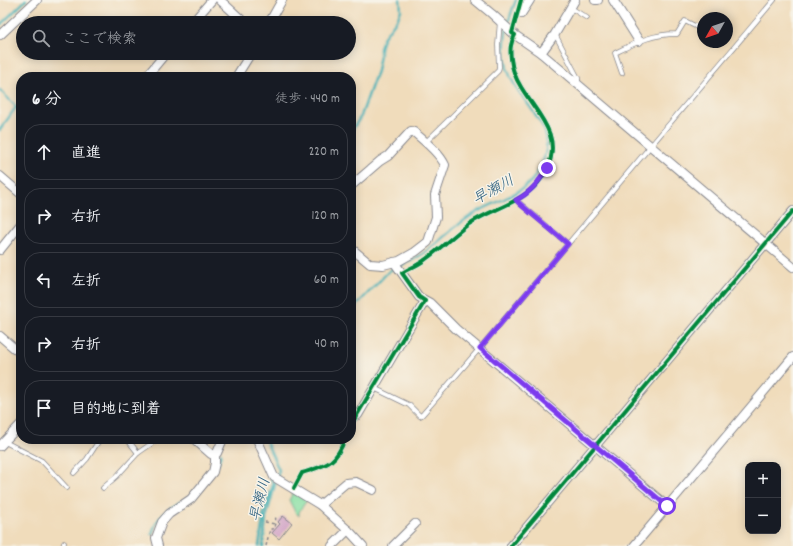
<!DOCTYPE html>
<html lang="ja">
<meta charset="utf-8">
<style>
body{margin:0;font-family:Dekko,"Klee One",sans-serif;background:#20242c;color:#f1f3f6}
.controls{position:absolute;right:12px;bottom:12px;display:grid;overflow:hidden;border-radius:8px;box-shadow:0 2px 10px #0003}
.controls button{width:36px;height:36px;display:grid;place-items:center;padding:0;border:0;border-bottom:1px solid #363941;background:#171b24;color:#f1f3f6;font:20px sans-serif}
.compass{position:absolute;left:697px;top:12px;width:36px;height:36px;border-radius:50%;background:#171b24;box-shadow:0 2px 10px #0003;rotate:230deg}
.stop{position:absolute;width:12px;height:12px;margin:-9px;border:3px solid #7c3aed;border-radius:50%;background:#fff}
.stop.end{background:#7c3aed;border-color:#fff;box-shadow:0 1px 4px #0008}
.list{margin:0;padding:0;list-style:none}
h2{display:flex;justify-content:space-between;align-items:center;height:52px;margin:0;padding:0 16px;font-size:17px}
h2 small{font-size:13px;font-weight:400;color:#9ea1a6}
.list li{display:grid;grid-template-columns:26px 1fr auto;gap:12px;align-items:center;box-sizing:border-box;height:56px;margin:0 8px 8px;padding:0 8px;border:1px solid #363941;border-radius:16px}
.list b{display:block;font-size:15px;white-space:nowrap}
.list em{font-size:13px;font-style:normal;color:#9ea1a6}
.icon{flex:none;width:22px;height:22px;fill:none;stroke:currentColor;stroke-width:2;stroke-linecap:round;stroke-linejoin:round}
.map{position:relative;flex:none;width:793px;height:546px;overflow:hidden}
.search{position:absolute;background:#171b24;box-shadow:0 2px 10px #0003;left:16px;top:16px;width:340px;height:44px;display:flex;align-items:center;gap:10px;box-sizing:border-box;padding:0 14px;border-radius:22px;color:#9ea1a6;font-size:15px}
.panel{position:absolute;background:#171b24;box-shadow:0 2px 10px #0003;left:16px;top:72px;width:340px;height:372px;border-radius:16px}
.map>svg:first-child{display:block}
</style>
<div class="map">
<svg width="793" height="546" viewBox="0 0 793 546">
<rect width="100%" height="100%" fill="#f7f3e8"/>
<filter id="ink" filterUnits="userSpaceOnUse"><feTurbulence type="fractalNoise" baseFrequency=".025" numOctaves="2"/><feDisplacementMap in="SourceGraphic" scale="8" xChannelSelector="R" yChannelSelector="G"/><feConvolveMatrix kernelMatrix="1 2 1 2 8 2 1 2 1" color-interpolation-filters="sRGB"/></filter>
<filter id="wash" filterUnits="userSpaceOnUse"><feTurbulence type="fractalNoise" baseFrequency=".012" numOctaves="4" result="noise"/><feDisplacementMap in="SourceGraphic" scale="16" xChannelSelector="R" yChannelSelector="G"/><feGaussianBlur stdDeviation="0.9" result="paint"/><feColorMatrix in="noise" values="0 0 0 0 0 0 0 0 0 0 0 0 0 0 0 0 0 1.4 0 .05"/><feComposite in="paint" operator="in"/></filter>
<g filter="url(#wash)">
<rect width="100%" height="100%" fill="#f0dcbb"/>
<path fill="#89e0a4" stroke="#528881" d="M294,491L307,500L299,512V516L295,512L289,500Z"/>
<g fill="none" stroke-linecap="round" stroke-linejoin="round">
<g stroke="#3eafb6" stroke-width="2.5">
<path d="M0,25L26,0"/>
<path d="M0,90L21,112"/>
<path d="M0,130L16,107"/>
<path d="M351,132L361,116L377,71L380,55V48L383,38L398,18L401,10L400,0"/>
<path d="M351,311L389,271C394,267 398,267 403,265C410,262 417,257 424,253C442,240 457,223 477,212C493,203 513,197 527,185C541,173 553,145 543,127C532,106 514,91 507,68C501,44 507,22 516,0"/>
<path d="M218,464L221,453"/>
<path d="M152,534C156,518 166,510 180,502"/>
<path d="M259,546L264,513L272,488L273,483L270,477"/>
<path d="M263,546L266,518L279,470L265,439"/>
</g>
</g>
<g id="blocks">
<path fill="#d2a4c6" d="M283,516L292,523L279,539L272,533L280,524L278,522Z"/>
</g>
</g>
<g filter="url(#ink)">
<use href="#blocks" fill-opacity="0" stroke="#86868c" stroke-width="1"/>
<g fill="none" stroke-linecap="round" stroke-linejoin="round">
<defs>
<g id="service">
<path d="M571,8L587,18"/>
<path d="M555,34L578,78V84"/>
<path d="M622,73L615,53C637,42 652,34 677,34L685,21L699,28"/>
<path d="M426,142L498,71L499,67L498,45L500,21"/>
<path d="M516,200L568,244"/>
<path d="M402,273C410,268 419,265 426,259C441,248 454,235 469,224C496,206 531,202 547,169C563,135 537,114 521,87C516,79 512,69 511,59C510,50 510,43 515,35"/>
<path d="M374,388L409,405L420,416L422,415L480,348L774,0"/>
<path d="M351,425L358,415"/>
<path d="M127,439L138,453"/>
<path d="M5,442L42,461L67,488"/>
<path d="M74,473L87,459L100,439"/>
<path d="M103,488L117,476L138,453L158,439"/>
<path d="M294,488L302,473C326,465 335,465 345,439"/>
<path d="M63,546L64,543"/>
</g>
<g id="minor">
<path d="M220,0L245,23"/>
<path d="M475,0L492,14L515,35L541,53L793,267"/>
<path d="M595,0H598"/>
<path d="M613,0L639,41"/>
<path d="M521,14L530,0"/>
<path d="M192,23L212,0"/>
<path d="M269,23L282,0"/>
<path d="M0,35L37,0"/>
<path d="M541,53L555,34L575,0"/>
<path d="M146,77L166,53"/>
<path d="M236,77L251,53"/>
<path d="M0,176L21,194"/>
<path d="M351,186L380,161L388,156L411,131L414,132C424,141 439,152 445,165L435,195L436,217L428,242L415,252L399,261L383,265L370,264L351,248"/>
<path d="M0,250L21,224"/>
<path d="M394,262L419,297L430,303L456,329L667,506"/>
<path d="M0,336L21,354"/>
<path d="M358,415L425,301"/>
<path d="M194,439L211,454L215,455L217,453L223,439"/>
<path d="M257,439L274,477L320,505L351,533L363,546"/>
<path d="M0,446L21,424"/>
<path d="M320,505L346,483L356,482L373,490"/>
<path d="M158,546L156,538L162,522L169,514L191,499L213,472L215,463V455"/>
<path d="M332,546L348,530"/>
<path d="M393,546L415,524"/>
<path d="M511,546L793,211"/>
<path d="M634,546L793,357"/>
</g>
</defs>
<use href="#service" stroke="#86868c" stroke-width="5.5"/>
<use href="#minor" stroke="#86868c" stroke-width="10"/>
<g stroke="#86868c" stroke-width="1.5" stroke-dasharray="3 3" stroke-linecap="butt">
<path d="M265,522L275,524"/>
<path d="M266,546L270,529H274L276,516"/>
</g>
<use href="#service" stroke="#fff" stroke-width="4"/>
<use href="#minor" stroke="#fff" stroke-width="8"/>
<defs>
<g id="cycleway">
<path d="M351,425L425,301L419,297L402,273C410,268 419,265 426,259C441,248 454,235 469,224C496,206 531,202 547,169C563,135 537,114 521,87C516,79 512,69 511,59C510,50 510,43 515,35L512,33L521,0"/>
<path d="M294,488L302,473C326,465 335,465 345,439"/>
<path d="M511,546L793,211"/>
</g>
</defs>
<use href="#cycleway" stroke="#f7f3e8" stroke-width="6"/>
<use href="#cycleway" stroke="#00873e" stroke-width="4"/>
</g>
</g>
<g fill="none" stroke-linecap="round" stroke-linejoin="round" filter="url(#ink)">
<path stroke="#7c3aed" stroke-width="5" d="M547,168C540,181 530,193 516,200L520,204L568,244L480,348L667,506"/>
</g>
<g text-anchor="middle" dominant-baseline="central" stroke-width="3" stroke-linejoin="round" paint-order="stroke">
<g font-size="15" font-style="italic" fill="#275c7d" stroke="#f7f3e8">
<text transform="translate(494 191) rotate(-29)">早瀬川</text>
<text transform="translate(261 500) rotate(-76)">早瀬川</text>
</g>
</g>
</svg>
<div class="controls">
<button>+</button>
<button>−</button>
</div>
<svg class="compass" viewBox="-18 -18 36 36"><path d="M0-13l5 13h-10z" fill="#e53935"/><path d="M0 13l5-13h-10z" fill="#9ea1a6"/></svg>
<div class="stop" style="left:667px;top:506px"></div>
<div class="stop end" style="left:547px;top:168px"></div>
<div class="search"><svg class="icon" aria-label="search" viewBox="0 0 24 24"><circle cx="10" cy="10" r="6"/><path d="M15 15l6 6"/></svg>ここで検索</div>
<section class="panel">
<h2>6 分<small>徒歩 · 440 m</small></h2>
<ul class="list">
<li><svg class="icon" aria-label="ahead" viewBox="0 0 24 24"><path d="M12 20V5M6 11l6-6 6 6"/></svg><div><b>直進</b></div><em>220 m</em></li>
<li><svg class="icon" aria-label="right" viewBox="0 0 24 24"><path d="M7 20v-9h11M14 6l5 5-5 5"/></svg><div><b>右折</b></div><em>120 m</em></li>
<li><svg class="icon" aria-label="left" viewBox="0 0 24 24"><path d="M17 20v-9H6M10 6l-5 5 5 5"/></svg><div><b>左折</b></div><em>60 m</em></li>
<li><svg class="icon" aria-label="right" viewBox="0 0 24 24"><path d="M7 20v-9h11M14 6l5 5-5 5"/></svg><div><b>右折</b></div><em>40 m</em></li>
<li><svg class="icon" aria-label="arrive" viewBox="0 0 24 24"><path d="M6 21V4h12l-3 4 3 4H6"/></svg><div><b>目的地に到着</b></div></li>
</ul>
</section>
</div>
